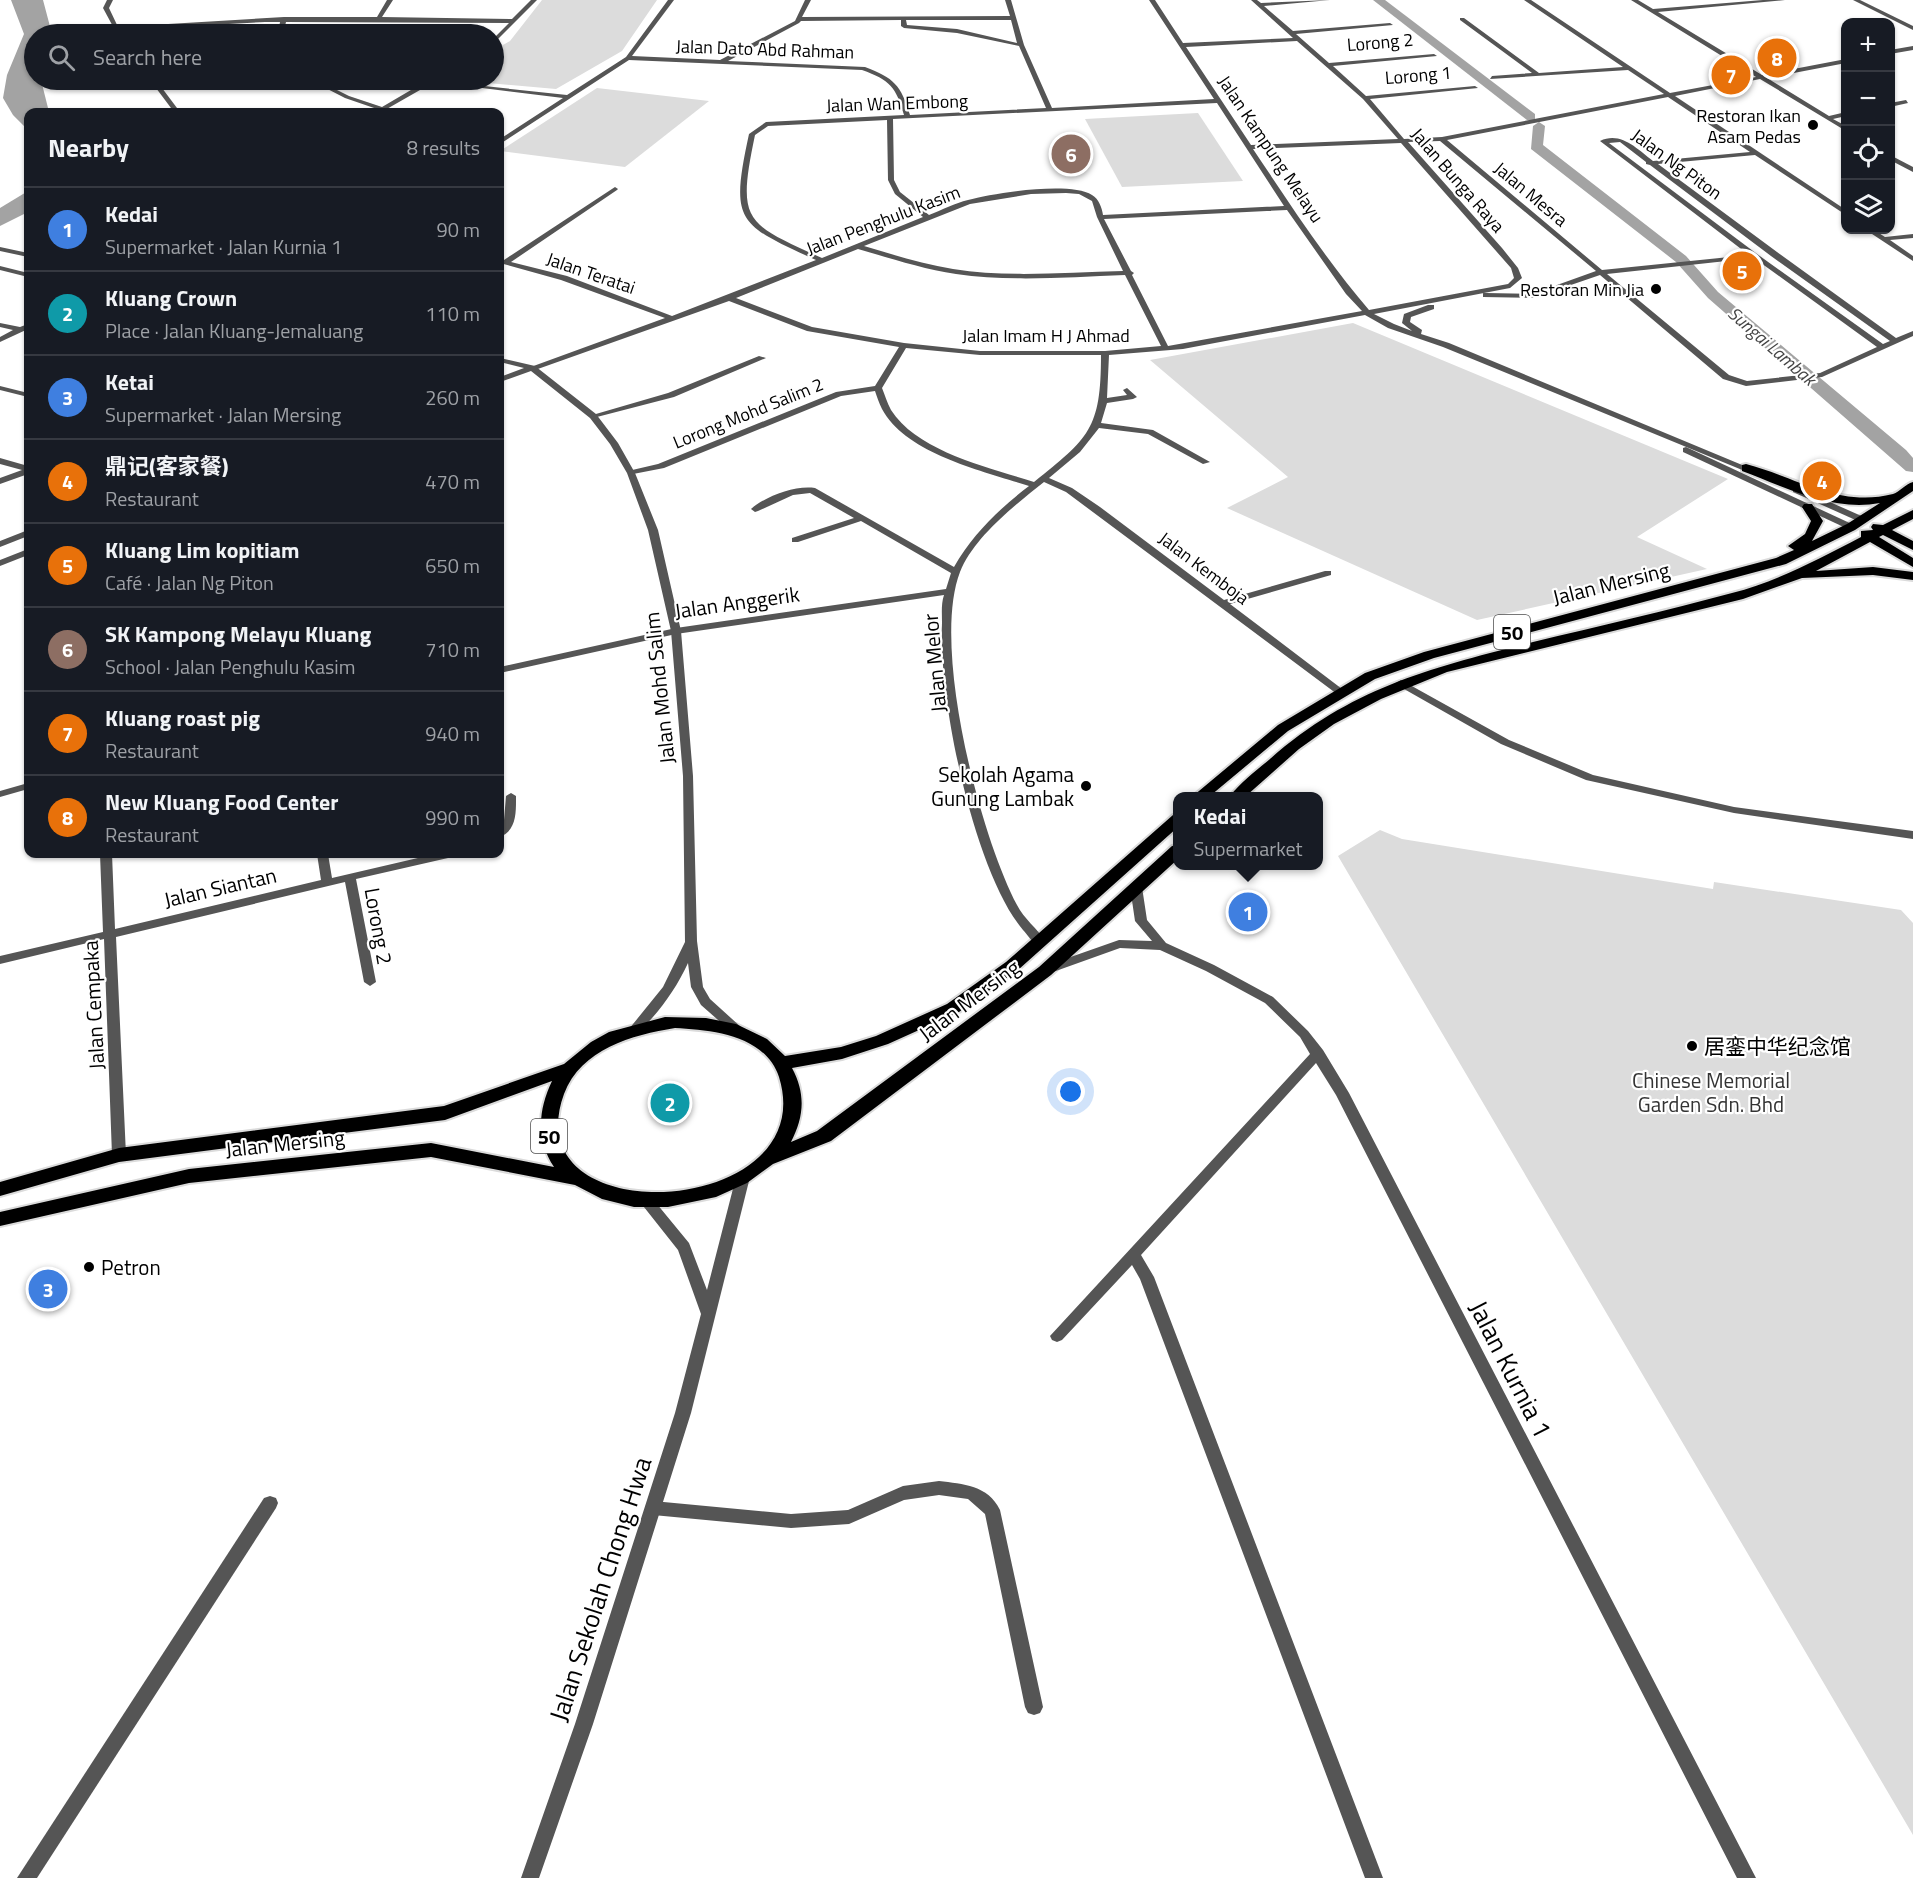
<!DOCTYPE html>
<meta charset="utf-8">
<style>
body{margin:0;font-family:"Titillium Web","Noto Sans SC",sans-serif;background:#242831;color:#f1f3f6}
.controls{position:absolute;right:18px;top:18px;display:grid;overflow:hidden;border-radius:12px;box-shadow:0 2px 4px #0004}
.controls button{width:54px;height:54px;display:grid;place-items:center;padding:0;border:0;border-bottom:2px solid #363941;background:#171b24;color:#f1f3f6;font:30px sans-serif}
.you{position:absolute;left:1071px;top:1092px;width:21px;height:21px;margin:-15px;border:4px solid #fff;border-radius:50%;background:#1a73e8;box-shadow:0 0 0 9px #1a73e833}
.badge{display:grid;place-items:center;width:39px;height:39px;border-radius:50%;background:#db2777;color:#fff;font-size:20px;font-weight:700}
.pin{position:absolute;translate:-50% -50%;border:3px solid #fff;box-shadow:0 2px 6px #0006}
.popup{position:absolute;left:1173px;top:792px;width:150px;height:78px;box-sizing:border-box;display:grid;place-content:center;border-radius:12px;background:#171b24;filter:drop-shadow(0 2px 4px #0005);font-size:20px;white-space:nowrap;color:#9ea1a6}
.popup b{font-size:22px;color:#f1f3f6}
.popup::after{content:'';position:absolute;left:50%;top:100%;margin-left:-12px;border:12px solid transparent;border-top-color:#171b24}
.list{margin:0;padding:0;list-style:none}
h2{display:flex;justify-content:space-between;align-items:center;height:78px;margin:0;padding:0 24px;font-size:26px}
h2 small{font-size:20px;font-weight:400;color:#9ea1a6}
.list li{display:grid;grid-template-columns:39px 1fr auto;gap:18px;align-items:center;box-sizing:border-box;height:84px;padding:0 24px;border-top:2px solid #363941}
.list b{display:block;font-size:22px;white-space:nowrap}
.list p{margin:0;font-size:20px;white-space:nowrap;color:#9ea1a6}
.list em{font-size:20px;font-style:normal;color:#9ea1a6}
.icon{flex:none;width:33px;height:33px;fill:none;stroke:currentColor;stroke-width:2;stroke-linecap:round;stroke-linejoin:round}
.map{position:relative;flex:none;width:1913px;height:1878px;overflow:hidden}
.search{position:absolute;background:#171b24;box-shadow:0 2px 4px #0004;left:24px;top:24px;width:480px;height:66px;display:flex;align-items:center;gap:15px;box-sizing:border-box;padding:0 21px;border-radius:33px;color:#9ea1a6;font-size:22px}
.panel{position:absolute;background:#171b24;box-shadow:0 2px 4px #0004;left:24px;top:108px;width:480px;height:750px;border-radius:12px}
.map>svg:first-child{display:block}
</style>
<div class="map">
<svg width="1913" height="1878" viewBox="0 0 1913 1878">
<rect width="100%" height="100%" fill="#fff"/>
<g fill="#dcdcdc">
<path d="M542,0H657L622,51L556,89L455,80H494V50L510,41Z"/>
<path d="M597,88L709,101L625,167L500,151Z"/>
<path d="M1198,113L1243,181L1122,187L1085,119Z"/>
<path d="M1353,323L1728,479L1637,537L1707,569L1477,620L1227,508L1288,477L1150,360Z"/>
<path d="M1380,830L1402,839L1713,889L1714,882L1901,910L1913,923V1835L1338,856Z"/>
</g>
<g fill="#a3a3a3">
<path d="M11,0H43L52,34H34V80H41L49,112H28V130L13,115L3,98L7,75L24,34Z"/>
<path d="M28,191V212L0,226V208Z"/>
</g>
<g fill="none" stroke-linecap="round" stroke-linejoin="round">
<g fill="#a3a3a3" fill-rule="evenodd">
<path d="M1373,0H1385L1535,114V120H1527Z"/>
<path d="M1539,122L1545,126L1543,145L1686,256L1718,292L1906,450L1913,458V472L1906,471L1708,298L1676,262L1531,149L1533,126Z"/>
</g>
<defs>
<g id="trunk">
<path d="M1746,464C1796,477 1839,508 1893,494C1900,492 1905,484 1913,482V491L1855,530L1786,564L1434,658L1375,679L1288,731L1210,796H1193L1278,725L1365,673L1424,652L1776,558L1794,550L1788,546L1805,534L1811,521L1802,507L1804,504H1812L1823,521L1812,541L1847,524L1880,503C1832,512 1785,487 1742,471V465Z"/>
<path d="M1913,510V519L1892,530L1913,541V550L1883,535L1879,537L1913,558V567L1870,542L1816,571L1873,567L1913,572V580L1873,575L1802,578L1743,599L1447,672L1381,699L1334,724L1299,749L1246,796H1230C1241,782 1257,770 1270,759C1352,687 1431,668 1533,642C1599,626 1666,611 1732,593C1778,581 1819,559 1861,537V531L1873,530L1871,527L1873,524L1883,525Z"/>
<path d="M1178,813V827L1018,970L959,1012L888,1044L842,1059L792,1068C806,1094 804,1117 791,1142L817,1131L1039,967L1172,846L1178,845V859L1051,975L831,1141L773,1164L747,1183L716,1197L668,1207H634L602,1199L575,1185L431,1157L189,1183L0,1226V1212L189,1169L431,1143L554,1167C536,1140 538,1110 552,1081L445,1120L119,1162L0,1196V1182L119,1148L444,1106L564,1064L591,1042L609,1032L665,1017L706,1018L736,1024L767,1039L785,1056L841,1047L876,1036L947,1004L1006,962L1173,815ZM675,1028C712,1030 765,1035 779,1077C823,1218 512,1236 564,1094C581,1049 632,1035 675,1028Z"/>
</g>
</defs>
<use href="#trunk" stroke="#dbdbdb" stroke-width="4"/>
<g fill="#555" fill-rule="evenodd">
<path d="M107,0H113L109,8L118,27L284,17H377L387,0H393L382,17L512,19L531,0H537L494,43V38L509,23L286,22L283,34H278L280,22H265L120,30L121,34H117L103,8Z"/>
<path d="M668,0H674L632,56L720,60L795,21L805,0H811L802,17L1010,16L1005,0H1011L1024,45L1052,108L1214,99L1149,0H1155L1183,43L1293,38L1251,0H1257L1261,3L1330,0L1264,6L1293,31L1390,23L1393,25L1296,34L1329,63L1434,54L1437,56L1333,66L1366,96L1475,86L1478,88L1370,99L1404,139L1442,137L1664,94L1628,70L1490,79L1492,76L1532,73L1460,20V18H1464L1539,73L1623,67L1524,0H1531L1670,93L1756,77L1631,0H1638L1653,9L1763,0H1785L1658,12L1762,75L1846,59V63L1767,78L1829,116L1846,112V116L1833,119L1846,126V131L1760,79L1675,96L1846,210V215L1755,155L1658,164L1777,252L1896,338L1913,331V336L1822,377L1746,386L1723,379L1600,275L1533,298L1483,297V293H1486L1532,294L1596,271L1440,141L1408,142L1502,248L1518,268L1522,278L1510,288L1374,314L1394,324L1412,331L1402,323L1404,314L1428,305H1434V309L1411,317L1410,322L1422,330L1421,334L1449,343L1759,472L1752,474L1443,347L1388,328L1365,315L1183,349L1109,355L1107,398L1127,395L1123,390L1127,388L1137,397L1133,399L1107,403L1101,423L1153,430L1210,462L1203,464L1148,434L1099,428L1080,452L1049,478L1072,488L1100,507L1224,600L1325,571H1331V575L1230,604L1346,692L1345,694H1337L1066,492L1044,482C1015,505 974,537 960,572C931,647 980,835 1017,905C1024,919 1037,928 1045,941L1039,945C1032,943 1028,935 1023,930C974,872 938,698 942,623C942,614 941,604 944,595L676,634L500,673V667L676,628L946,589L951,573L861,521L798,542H792V538L854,518L810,493L793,495L758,511L755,512L751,509C766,496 795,485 815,488L954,567C973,534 999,509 1029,486C983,471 906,454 882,409C879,403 877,397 875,391L841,396L664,468L628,475V471L658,464L836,392L875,386L899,347L807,331L729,301L535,370L528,368L665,318L561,280L500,263V259L504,260L615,187L618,189L617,190L511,262L567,276L672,316L816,260C737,224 730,222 749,134L766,122L904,115C896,87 890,80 862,70L629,60L500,144V139L563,98L434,82L385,110L374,112L377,109L345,98L310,80H317L349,96L382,107L428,80L567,95L626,57ZM901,20V26L904,28L957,33L1019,46L1046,108L910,115C901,85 894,78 865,67L728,61L799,23L801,21ZM906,20H1011L1017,43L957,29L907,25ZM1297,41L1363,99L1398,139L1251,145L1186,47ZM1668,97L1750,152L1653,161C1637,149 1621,131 1600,141L1749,255L1602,270L1447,140ZM1217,103L1284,206L1103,215C1102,208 1099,199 1092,195C1070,181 994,193 968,200C955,203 942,210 929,215L900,192L894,180L893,119ZM887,120L888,180L895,194L923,217L822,258C744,223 737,222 755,135L768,126ZM1620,142L1646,162V164L1650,165L1771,256L1890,341L1883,344L1757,254L1609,143ZM1401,143L1511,268L1514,278L1508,284L1369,310C1326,260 1290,204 1253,149ZM1066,193L1079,194L1092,201L1097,217L1123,271C1067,272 1009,278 953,269C923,264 894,255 864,246L970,204L1031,194ZM1287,210L1346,294L1362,311L1168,346L1132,275L1134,273L1131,271L1104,219ZM858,249C890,258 922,269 956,274C1012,282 1069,277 1125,275L1161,346L1105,351H980L904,343L812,327L736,298ZM1754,258L1877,347L1820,373L1747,381L1729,375L1607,274ZM906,348L980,355H1101C1101,429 1089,438 1034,482C988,467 918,452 891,410C887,403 885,395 882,388Z"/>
<path d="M1853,0H1860L1913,26V30Z"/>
<path d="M1913,46V50L1890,54V50Z"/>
<path d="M150,80H156L180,112H174Z"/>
<path d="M1906,100L1908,103L1890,107V103Z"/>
<path d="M1890,155L1913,167V172L1890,160Z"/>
<path d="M1866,230H1874L1885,237L1913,234V238L1890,240L1913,256V261Z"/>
<path d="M0,266L28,273V277L0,270Z"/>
<path d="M0,323L20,327L28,324V329L0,342V337L13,330L0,327Z"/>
<path d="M759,356L766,358L674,397L593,418L589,416L668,393Z"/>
<path d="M0,386L28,393V397L0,390Z"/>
<path d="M1686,447L1854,525L1856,527L1854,529H1848L1683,452V448Z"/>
<path d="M0,458L28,466V474L0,484V478L22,470L0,464Z"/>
<path d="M1796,487L1866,518L1868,520L1866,522H1860L1793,492V488Z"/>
<path d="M28,530V536L0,547V541Z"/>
<path d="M1401,680L1509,740L1593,775L1734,807L1913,831V839L1734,813L1586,780L1501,744L1397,685L1396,683Z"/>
<path d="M28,783V789L0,797V791Z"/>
<path d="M511,793L516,796C516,812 517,830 500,837V826L504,820L506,796Z"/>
<path d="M100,854H112L115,929L321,880L317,854H328L332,878L435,854H454L448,858L356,879L376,982L370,986L364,982L345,882L116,937L126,1155L124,1159H114L112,1155L104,939L0,964V956L103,932Z"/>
<path d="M1136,883L1142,887L1147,920L1166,943L1214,965L1273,997L1308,1031L1323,1050L1349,1093L1756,1878H1737L1336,1095L1316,1063L1141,1255L1154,1277L1383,1878H1365L1140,1279L1132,1265L1062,1340L1057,1342L1052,1340L1050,1336L1310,1054L1300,1037L1265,1003L1206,971L1160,950L1120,948L1053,972H1045L1043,969L1045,966L1119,940L1152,941L1135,921L1130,887Z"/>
<path d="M939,1481C963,1484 988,1485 1000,1510L1043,1707L1040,1713L1034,1715L1028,1713L1025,1707L985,1514L968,1499L939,1495L904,1500L849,1524L791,1528L653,1515L647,1513L645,1508L647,1503L653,1501L791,1514L848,1510L903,1486Z"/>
<path d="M270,1496L276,1498L278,1503L276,1508L37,1878H17L264,1498Z"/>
</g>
<g fill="#555" fill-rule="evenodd">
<path d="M0,247L28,253V257L0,251Z"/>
<path d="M500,358L535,366L596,414L618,443L635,473L658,530L681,631L693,776L697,941L703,987L710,999L742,1028L744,1031L742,1034H734L701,1005L691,987L688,963C676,989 660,1011 639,1032H631L629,1029L663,987L685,942L683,776L671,631L648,530L627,473L610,444L590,418L531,371L500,382V377L524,368L500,362Z"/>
<path d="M28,549V555L0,566V560Z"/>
<path d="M743,1172L748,1173L750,1177L691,1413L593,1724L539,1878H521L575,1724L675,1413L701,1314L678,1250L640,1202L642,1198L647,1197L652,1198L689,1243L707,1290L736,1177L738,1173Z"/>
</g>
<use href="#trunk" fill="#000" fill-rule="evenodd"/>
</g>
<g fill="#000" stroke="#fff" stroke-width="2">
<circle cx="1813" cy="125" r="6"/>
<circle cx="1656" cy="289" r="6"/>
<circle cx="1086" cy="786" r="6"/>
<circle cx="1692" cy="1046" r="6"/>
<circle cx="89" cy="1267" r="6"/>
</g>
<g text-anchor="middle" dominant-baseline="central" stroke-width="4.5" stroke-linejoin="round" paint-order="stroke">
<g font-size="18" fill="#000" stroke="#fff">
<text transform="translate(1380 42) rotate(-5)">Lorong 2</text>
<text transform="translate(765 49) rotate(2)">Jalan Dato Abd Rahman</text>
<text transform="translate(1418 75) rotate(-5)">Lorong 1</text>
<text transform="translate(897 103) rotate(-2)">Jalan Wan Embong</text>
<text transform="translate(1271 149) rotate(56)">Jalan Kampung Melayu</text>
<text transform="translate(1677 164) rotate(36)">Jalan Ng Piton</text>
<text transform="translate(1458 180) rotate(49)">Jalan Bunga Raya</text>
<text transform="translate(1531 194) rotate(40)">Jalan Mesra</text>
<text transform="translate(883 220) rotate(-21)">Jalan Penghulu Kasim</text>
<text transform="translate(591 273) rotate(19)">Jalan Teratai</text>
<text x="1046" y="335">Jalan Imam H J Ahmad</text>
<text transform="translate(748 413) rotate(-22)">Lorong Mohd Salim 2</text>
<text transform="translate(1204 568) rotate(37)">Jalan Kemboja</text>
</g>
<g font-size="18" fill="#000" stroke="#fff" text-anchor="end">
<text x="1801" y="115">Restoran Ikan<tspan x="1801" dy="21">Asam Pedas</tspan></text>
<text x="1644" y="289">Restoran Min Jia</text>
</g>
<g font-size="18" font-style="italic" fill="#444" stroke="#fff">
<text transform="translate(1772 346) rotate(41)">Sungai Lambak</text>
</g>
<g fill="#fff" stroke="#4c4c4c" stroke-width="1.5">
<rect x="1494" y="615" width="36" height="34" rx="4.5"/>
<rect x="531" y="1119" width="36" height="34" rx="4.5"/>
</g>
<g font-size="20" font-weight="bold" fill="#000">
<text x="1512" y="632">50</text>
<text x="549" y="1136">50</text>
</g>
<g font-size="21" fill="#000" stroke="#fff">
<text transform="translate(1611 583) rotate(-14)">Jalan Mersing</text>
<text transform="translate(737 602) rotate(-8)">Jalan Anggerik</text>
<text transform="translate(934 663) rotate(-95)">Jalan Melor</text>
<text transform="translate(659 688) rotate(-96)">Jalan Mohd Salim</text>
<text transform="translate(220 887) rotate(-13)">Jalan Siantan</text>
<text transform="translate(379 926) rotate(80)">Lorong 2</text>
<text transform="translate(969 1000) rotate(-37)">Jalan Mersing</text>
<text transform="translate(93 1005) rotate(-93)">Jalan Cempaka</text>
<text transform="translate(285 1143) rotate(-6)">Jalan Mersing</text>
</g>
<g font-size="21" fill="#000" stroke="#fff" text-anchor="start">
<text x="1074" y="774" text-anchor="end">Sekolah Agama<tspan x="1074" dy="24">Gunung Lambak</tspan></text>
<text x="1704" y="1046">居銮中华纪念馆</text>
<text x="101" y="1267">Petron</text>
</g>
<g font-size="21" fill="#333" stroke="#fff">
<text x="1711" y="1080">Chinese Memorial<tspan x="1711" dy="24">Garden Sdn. Bhd</tspan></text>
</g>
<g font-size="26" fill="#000" stroke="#fff">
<text transform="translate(1511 1369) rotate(63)">Jalan Kurnia 1</text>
<text transform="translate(600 1589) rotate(-72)">Jalan Sekolah Chong Hwa</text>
</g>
</g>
</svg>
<div class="controls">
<button>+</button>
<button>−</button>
<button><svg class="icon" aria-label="locate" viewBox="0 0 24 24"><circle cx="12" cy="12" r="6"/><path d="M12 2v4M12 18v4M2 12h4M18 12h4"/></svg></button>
<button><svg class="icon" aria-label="layers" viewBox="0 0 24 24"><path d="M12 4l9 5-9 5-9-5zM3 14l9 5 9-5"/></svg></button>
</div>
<div class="you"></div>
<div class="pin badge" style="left:1248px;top:912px;background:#3f7fe0">1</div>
<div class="popup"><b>Kedai</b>Supermarket</div>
<div class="pin badge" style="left:670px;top:1103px;background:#0f9aa8">2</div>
<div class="pin badge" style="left:48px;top:1289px;background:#3f7fe0">3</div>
<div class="pin badge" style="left:1822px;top:481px;background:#e8710a">4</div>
<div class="pin badge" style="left:1742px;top:271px;background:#e8710a">5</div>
<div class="pin badge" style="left:1071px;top:154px;background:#8d6e63">6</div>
<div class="pin badge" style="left:1731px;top:75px;background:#e8710a">7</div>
<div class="pin badge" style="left:1777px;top:58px;background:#e8710a">8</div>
<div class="search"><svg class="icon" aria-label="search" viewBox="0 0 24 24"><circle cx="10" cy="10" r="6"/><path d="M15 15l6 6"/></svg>Search here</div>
<section class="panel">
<h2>Nearby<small>8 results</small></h2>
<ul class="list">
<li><span class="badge" style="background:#3f7fe0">1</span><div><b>Kedai</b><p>Supermarket · Jalan Kurnia 1</p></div><em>90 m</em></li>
<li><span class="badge" style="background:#0f9aa8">2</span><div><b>Kluang Crown</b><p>Place · Jalan Kluang-Jemaluang</p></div><em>110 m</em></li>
<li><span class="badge" style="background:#3f7fe0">3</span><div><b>Ketai</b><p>Supermarket · Jalan Mersing</p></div><em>260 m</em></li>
<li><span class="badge" style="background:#e8710a">4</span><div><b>鼎记(客家餐)</b><p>Restaurant</p></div><em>470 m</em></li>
<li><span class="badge" style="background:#e8710a">5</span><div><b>Kluang Lim kopitiam</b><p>Café · Jalan Ng Piton</p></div><em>650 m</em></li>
<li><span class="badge" style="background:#8d6e63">6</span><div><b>SK Kampong Melayu Kluang</b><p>School · Jalan Penghulu Kasim</p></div><em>710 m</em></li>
<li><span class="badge" style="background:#e8710a">7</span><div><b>Kluang roast pig</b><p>Restaurant</p></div><em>940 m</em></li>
<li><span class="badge" style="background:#e8710a">8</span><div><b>New Kluang Food Center</b><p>Restaurant</p></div><em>990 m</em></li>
</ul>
</section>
</div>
